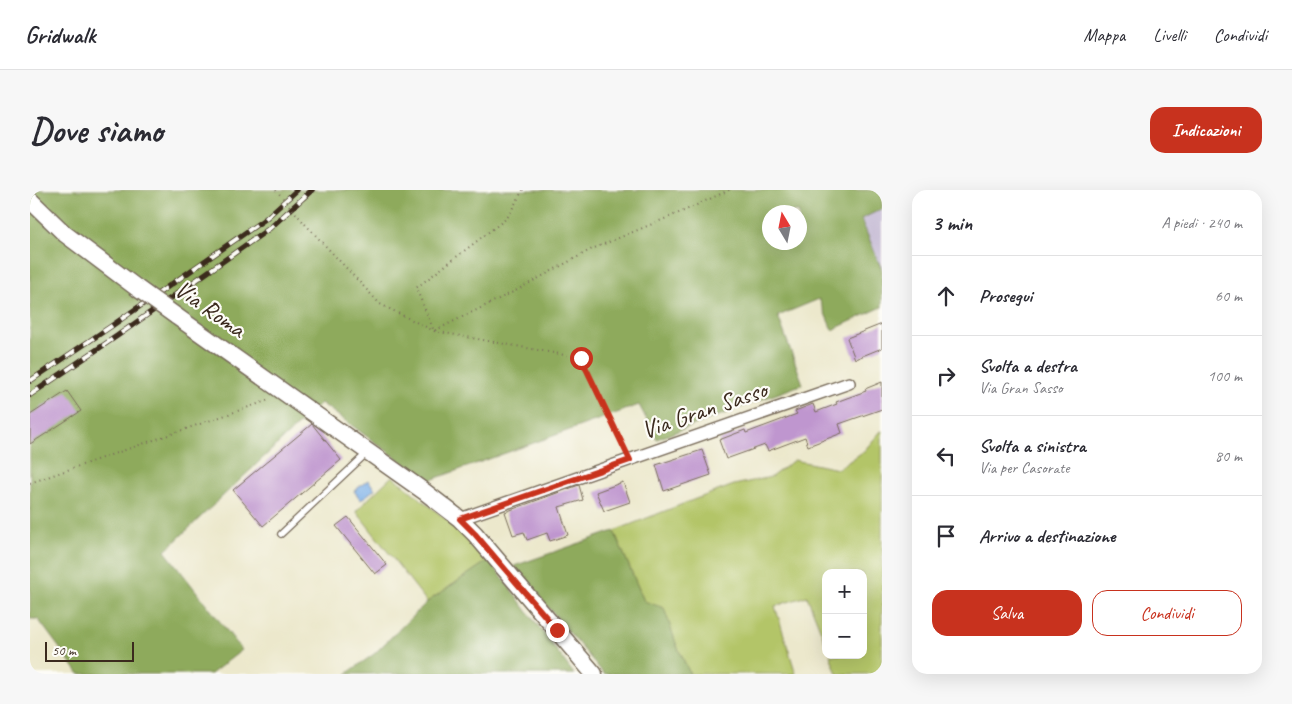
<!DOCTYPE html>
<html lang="it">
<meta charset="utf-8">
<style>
body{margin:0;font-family:Caveat,sans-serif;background:#f7f7f7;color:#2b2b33}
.controls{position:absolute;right:15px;bottom:15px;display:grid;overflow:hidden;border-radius:10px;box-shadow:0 5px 20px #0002}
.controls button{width:45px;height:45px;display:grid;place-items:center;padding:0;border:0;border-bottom:1px solid #e1e1e2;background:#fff;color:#2b2b33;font:25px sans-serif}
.compass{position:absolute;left:732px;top:15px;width:45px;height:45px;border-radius:50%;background:#fff;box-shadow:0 5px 20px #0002;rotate:350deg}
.scale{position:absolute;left:15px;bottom:12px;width:89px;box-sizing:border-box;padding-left:5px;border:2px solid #3b2a1e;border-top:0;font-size:14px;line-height:18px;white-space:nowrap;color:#3b2a1e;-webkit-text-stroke:4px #fdfcf7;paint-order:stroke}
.stop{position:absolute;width:15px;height:15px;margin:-11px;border:4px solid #c8321e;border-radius:50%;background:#fff}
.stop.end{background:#c8321e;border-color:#fff;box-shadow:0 1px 5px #0008}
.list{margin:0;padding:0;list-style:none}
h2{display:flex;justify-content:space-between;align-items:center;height:65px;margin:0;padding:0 20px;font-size:21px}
h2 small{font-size:16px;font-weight:400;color:#7c7c81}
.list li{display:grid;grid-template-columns:32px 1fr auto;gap:15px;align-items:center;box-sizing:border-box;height:80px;padding:0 20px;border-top:1px solid #e1e1e2}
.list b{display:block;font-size:19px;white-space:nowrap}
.list p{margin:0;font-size:16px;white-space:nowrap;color:#7c7c81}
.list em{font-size:16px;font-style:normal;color:#7c7c81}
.actions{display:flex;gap:10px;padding:15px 20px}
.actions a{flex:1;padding:11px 0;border:1px solid #c8321e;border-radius:15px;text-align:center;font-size:18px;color:#c8321e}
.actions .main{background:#c8321e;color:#fff}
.icon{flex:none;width:28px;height:28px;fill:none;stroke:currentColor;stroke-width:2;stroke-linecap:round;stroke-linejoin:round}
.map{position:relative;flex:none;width:852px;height:484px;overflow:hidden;border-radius:15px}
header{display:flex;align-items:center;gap:30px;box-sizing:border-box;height:70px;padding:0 25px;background:#fff;border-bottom:1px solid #e1e1e2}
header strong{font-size:24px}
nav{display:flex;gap:28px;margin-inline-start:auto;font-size:18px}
.intro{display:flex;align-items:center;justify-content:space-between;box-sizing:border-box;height:120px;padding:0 30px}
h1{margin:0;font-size:35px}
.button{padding:12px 22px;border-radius:15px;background:#c8321e;color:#fff;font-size:18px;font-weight:700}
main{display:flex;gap:30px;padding:0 30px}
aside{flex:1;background:#fff;border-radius:15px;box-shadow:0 5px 20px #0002}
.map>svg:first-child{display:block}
</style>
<header>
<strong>Gridwalk</strong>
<nav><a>Mappa</a><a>Livelli</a><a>Condividi</a></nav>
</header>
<div class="intro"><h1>Dove siamo</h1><a class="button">Indicazioni</a></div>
<main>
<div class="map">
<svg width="852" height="484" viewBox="0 0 852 484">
<rect width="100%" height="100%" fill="#fdfcf7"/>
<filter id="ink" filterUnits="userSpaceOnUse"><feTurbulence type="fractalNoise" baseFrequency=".02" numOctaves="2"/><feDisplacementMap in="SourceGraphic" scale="10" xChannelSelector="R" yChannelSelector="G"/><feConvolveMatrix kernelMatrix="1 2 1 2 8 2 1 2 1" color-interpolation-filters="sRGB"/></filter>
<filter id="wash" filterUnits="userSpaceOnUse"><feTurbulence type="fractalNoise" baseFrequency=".0096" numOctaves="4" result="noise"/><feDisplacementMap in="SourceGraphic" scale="20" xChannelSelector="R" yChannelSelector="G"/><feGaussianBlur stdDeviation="1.12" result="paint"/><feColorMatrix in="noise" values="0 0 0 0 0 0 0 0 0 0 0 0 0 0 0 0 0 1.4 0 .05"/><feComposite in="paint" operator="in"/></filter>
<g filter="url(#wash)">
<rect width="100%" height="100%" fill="#ece8cc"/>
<path fill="#c9bfd7" d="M852,19V80L831,29Z"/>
<g fill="#b3c568" stroke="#777843">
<path d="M851,241H852V484H807L800,465H833V383H796V454L777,406L745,416L766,484H660L647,456L614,411L584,341L663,310L704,295L741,287L764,270L808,279L834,261Z"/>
<path d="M362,286L427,338L459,370L397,412L326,321Z"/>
</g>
<g fill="#8eaa5c" stroke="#646a3d" fill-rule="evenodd">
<path d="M0,0H852V19L831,29L852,80V117L802,140L789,109L748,126L773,194L627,249L609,215L398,291L291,213L135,361L212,460L181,484H49L8,429H0ZM739,22H769V52H739Z"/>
<path d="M584,341L614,411L634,418L647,456L660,484H574L484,376Z"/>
<path d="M459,370L544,484H316L344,464L397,412Z"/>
</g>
<path fill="#79aee7" stroke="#5a6c82" d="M338,290L345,299L331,310L324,301Z"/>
<g id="blocks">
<g fill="#bf96cf">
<path d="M852,134V158L825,169L817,148Z"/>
<path d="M852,192V219L809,234L812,243L778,256L775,247L738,261L735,255L696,269L689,250L715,240L716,243L767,224L765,221L783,214L786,222L807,214L806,212L836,201L835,199Z"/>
<path d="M37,201L51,221L0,254V225Z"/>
<path d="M282,234L311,270L233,336L203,300Z"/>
<path d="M672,260L681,285L634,301L626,275Z"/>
<path d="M593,292L600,312L574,321L566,302Z"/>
<path d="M549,295L553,310L529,317L538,345L520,351L517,343L497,350L494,342L483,345L475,322Z"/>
<path d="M318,327L357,375L345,384L306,336Z"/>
</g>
</g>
</g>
<g filter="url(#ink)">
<use href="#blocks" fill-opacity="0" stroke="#796c5b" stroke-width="1"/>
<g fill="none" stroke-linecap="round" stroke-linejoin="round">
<defs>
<path id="lane" d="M251,344L337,263"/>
<path id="street" d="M430,329L819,193"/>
<g id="secondary">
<path d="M0,10L35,44L107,98"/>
<path d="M146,126L395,302L430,329L445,344L564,484"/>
</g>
</defs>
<use href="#lane" stroke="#796c5b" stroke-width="8"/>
<use href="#street" stroke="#796c5b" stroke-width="14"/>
<use href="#secondary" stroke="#796c5b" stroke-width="19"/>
<g stroke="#796c5b" stroke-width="2" stroke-dasharray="1 4" stroke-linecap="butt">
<path d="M493,0L477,28L386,98L404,141L485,101L562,59L656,20L699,0"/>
<path d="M275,34L350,114L404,141L551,168L594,259"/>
<path d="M0,293L239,210"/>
</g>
<use href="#lane" stroke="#fff" stroke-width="5.5"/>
<use href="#street" stroke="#fff" stroke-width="11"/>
<use href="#secondary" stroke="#fff" stroke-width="16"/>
<defs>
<g id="rail">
<path d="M0,191L80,137L235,29L267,0"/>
<path d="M0,205L87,146L240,38L282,0"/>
</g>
</defs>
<use href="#rail" stroke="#3b2a1e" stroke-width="5.5"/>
<use href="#rail" stroke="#fdfcf7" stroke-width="4" stroke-dasharray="11" stroke-linecap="butt"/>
<defs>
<path id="secondary-bridge" d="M107,98L146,126"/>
</defs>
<use href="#secondary-bridge" stroke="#796c5b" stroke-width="19" stroke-linecap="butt"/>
<path stroke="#796c5b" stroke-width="2" stroke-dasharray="1 4" stroke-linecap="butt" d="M246,0L275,34"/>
<use href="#secondary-bridge" stroke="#fff" stroke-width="16"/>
</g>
</g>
<g fill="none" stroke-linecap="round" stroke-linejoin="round" filter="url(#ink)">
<path stroke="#c8321e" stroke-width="6" d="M527,440L445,344L430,329L600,270L551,168"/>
</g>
<g text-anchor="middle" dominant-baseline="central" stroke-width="4.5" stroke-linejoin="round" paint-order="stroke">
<g font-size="25" fill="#3b2a1e" stroke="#fdfcf7">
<text transform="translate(180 119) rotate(35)">Via Roma</text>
<text transform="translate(674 220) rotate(-19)">Via Gran Sasso</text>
</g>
</g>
</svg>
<div class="controls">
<button>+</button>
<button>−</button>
</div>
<svg class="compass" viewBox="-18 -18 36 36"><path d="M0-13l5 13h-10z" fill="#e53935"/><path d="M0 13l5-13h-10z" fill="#7c7c81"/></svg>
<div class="scale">50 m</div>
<div class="stop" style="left:551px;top:168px"></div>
<div class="stop end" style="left:527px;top:440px"></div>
</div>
<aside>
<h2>3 min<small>A piedi · 240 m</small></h2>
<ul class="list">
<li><svg class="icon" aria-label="ahead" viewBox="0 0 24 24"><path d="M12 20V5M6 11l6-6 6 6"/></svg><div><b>Prosegui</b></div><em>60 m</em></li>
<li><svg class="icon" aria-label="right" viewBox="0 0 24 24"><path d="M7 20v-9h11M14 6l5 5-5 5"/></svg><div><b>Svolta a destra</b><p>Via Gran Sasso</p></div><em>100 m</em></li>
<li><svg class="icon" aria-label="left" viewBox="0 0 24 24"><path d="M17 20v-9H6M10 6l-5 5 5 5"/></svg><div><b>Svolta a sinistra</b><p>Via per Casorate</p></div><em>80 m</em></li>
<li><svg class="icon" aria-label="arrive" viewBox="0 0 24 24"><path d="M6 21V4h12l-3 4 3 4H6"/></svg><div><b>Arrivo a destinazione</b></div></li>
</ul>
<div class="actions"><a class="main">Salva</a><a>Condividi</a></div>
</aside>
</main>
